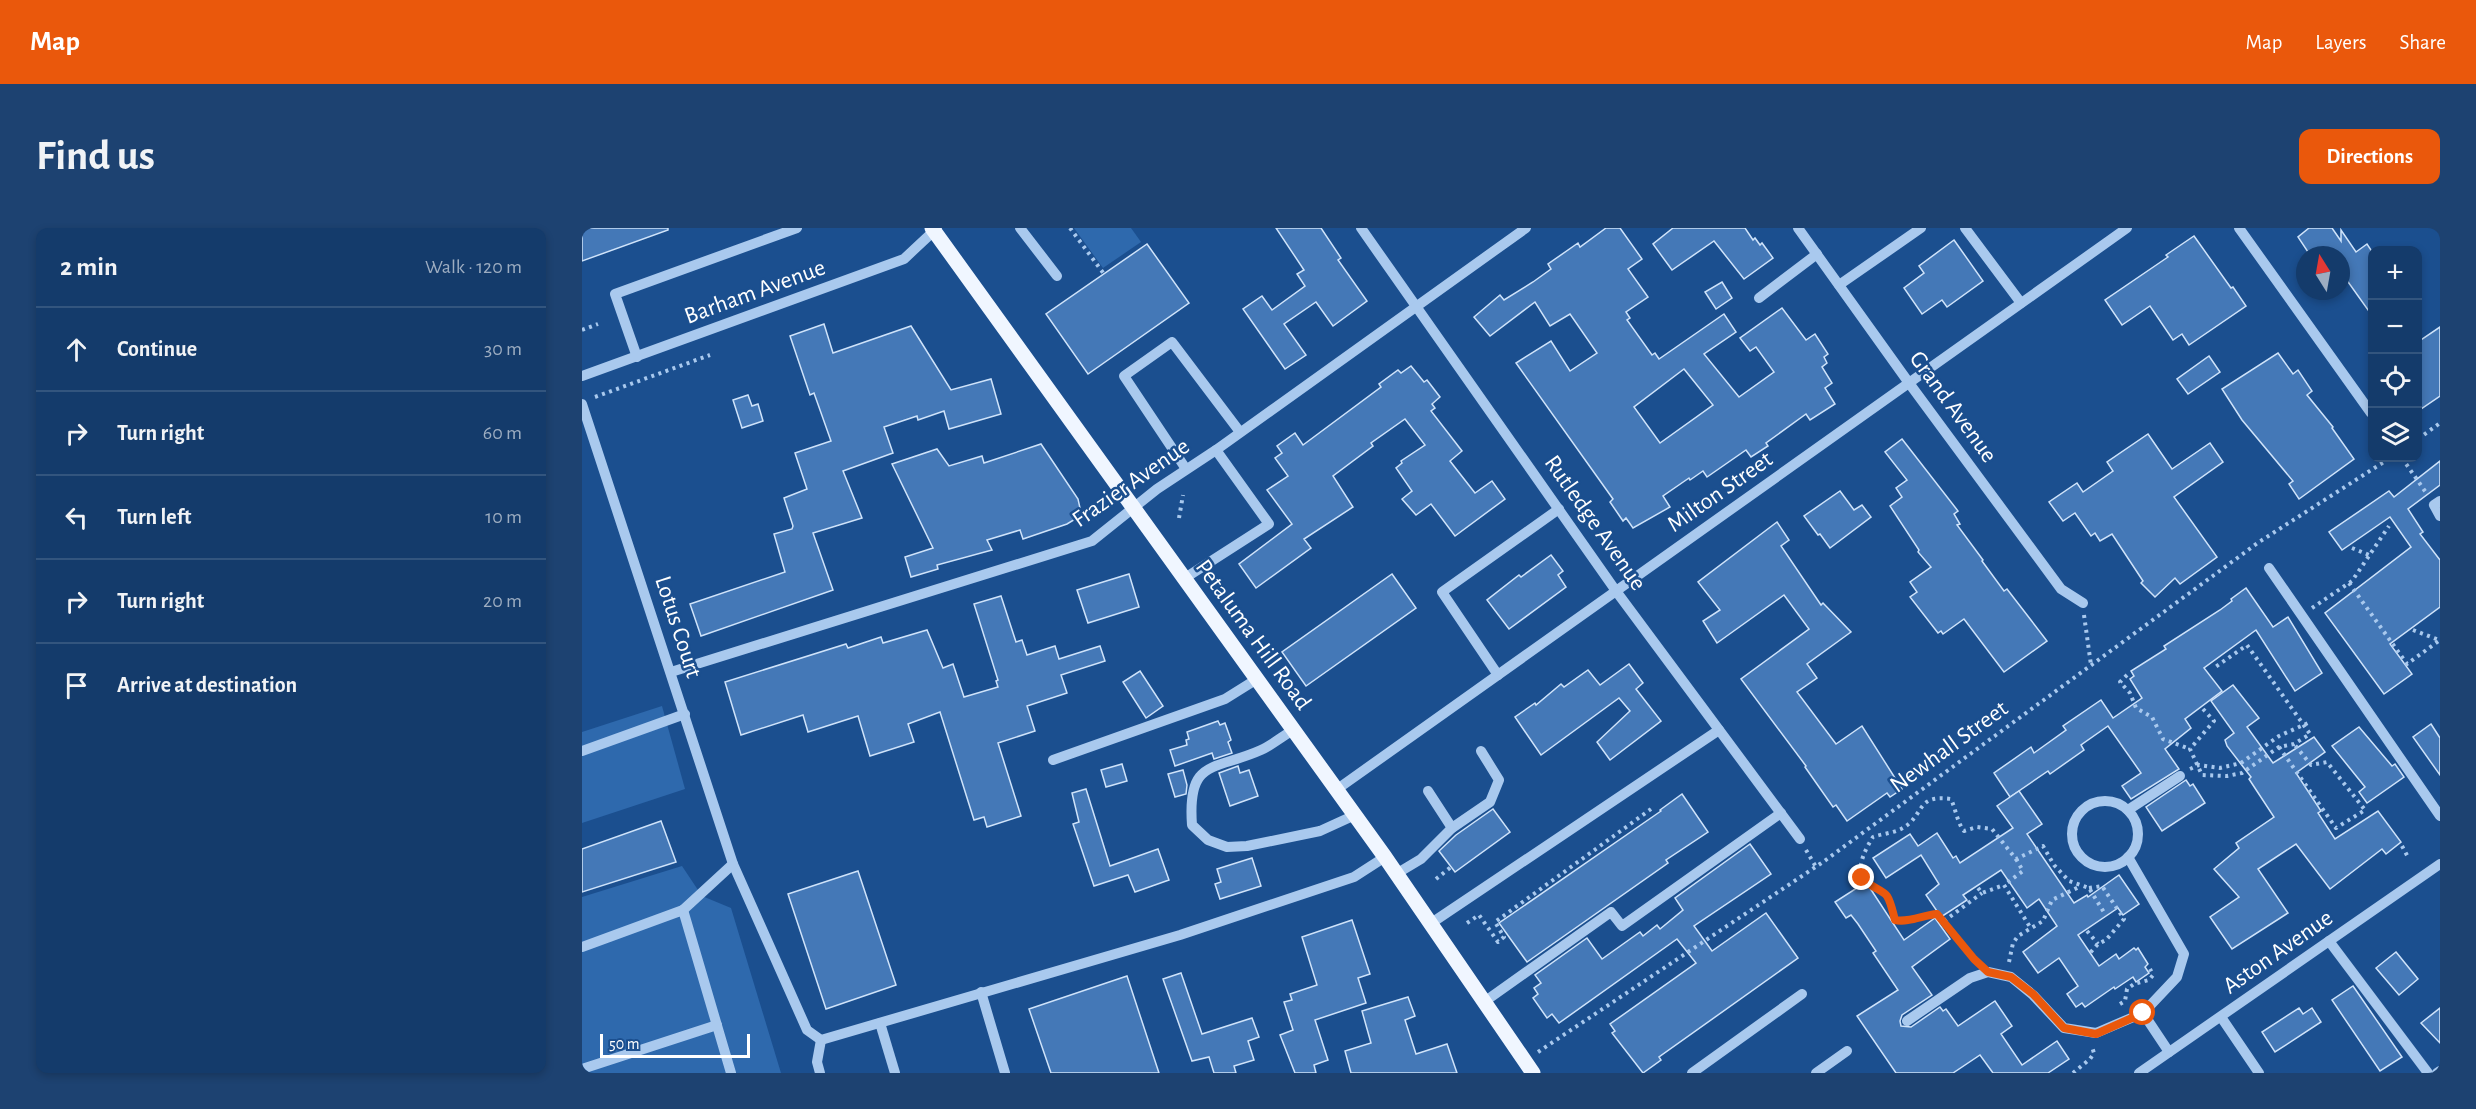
<!DOCTYPE html>
<meta charset="utf-8">
<style>
body{margin:0;font-family:"Alegreya Sans",sans-serif;background:#1d4271;color:#f1f3f6}
.controls{position:absolute;right:18px;top:18px;display:grid;overflow:hidden;border-radius:12px;box-shadow:0 3px 9px #0003}
.controls button{width:54px;height:54px;display:grid;place-items:center;padding:0;border:0;border-bottom:2px solid #33557e;background:#143b6b;color:#f1f3f6;font:30px sans-serif}
.compass{position:absolute;left:1714px;top:18px;width:54px;height:54px;border-radius:50%;background:#143b6b;box-shadow:0 3px 9px #0003;rotate:349deg}
.scale{position:absolute;left:18px;bottom:15px;width:150px;box-sizing:border-box;padding-left:6px;border:3px solid #fff;border-top:0;font-size:16px;line-height:21px;white-space:nowrap;color:#fff;-webkit-text-stroke:4px #1b4f8f;paint-order:stroke}
.stop{position:absolute;width:18px;height:18px;margin:-14px;border:4px solid #ea580c;border-radius:50%;background:#fff}
.stop.end{background:#ea580c;border-color:#fff;box-shadow:0 2px 6px #0008}
.list{margin:0;padding:0;list-style:none}
h2{display:flex;justify-content:space-between;align-items:center;height:78px;margin:0;padding:0 24px;font-size:26px}
h2 small{font-size:20px;font-weight:400;color:#9dadc1}
.list li{display:grid;grid-template-columns:39px 1fr auto;gap:18px;align-items:center;box-sizing:border-box;height:84px;padding:0 24px;border-top:2px solid #33557e}
.list b{display:block;font-size:22px;white-space:nowrap}
.list em{font-size:20px;font-style:normal;color:#9dadc1}
.icon{flex:none;width:33px;height:33px;fill:none;stroke:currentColor;stroke-width:2;stroke-linecap:round;stroke-linejoin:round}
.map{position:relative;flex:none;width:1858px;height:845px;overflow:hidden;border-radius:12px}
header{display:flex;align-items:center;gap:36px;box-sizing:border-box;height:84px;padding:0 30px;background:#ea580c;color:#fff}
header strong{font-size:28px}
nav{display:flex;gap:33px;margin-inline-start:auto;font-size:21px}
.intro{display:flex;align-items:center;justify-content:space-between;box-sizing:border-box;height:144px;padding:0 36px}
h1{margin:0;font-size:42px}
.button{padding:15px 27px;border-radius:12px;background:#ea580c;color:#fff;font-size:21px;font-weight:700}
main{display:flex;gap:36px;padding:0 36px}
aside{flex:1;background:#143b6b;border-radius:12px;box-shadow:0 3px 9px #0003}
.map>svg:first-child{display:block}
</style>
<header>
<strong>Map</strong>
<nav><a>Map</a><a>Layers</a><a>Share</a></nav>
</header>
<div class="intro"><h1>Find us</h1><a class="button">Directions</a></div>
<main>
<aside>
<h2>2 min<small>Walk · 120 m</small></h2>
<ul class="list">
<li><svg class="icon" aria-label="ahead" viewBox="0 0 24 24"><path d="M12 20V5M6 11l6-6 6 6"/></svg><div><b>Continue</b></div><em>30 m</em></li>
<li><svg class="icon" aria-label="right" viewBox="0 0 24 24"><path d="M7 20v-9h11M14 6l5 5-5 5"/></svg><div><b>Turn right</b></div><em>60 m</em></li>
<li><svg class="icon" aria-label="left" viewBox="0 0 24 24"><path d="M17 20v-9H6M10 6l-5 5 5 5"/></svg><div><b>Turn left</b></div><em>10 m</em></li>
<li><svg class="icon" aria-label="right" viewBox="0 0 24 24"><path d="M7 20v-9h11M14 6l5 5-5 5"/></svg><div><b>Turn right</b></div><em>20 m</em></li>
<li><svg class="icon" aria-label="arrive" viewBox="0 0 24 24"><path d="M6 21V4h12l-3 4 3 4H6"/></svg><div><b>Arrive at destination</b></div></li>
</ul>
</aside>
<div class="map">
<svg width="1858" height="845" viewBox="0 0 1858 845">
<rect width="100%" height="100%" fill="#1b4f8f"/>
<g fill="#2e69ad">
<path d="M492,0H549L559,14L521,40Z"/>
<path d="M80,478L103,561L0,595V504Z"/>
<path d="M100,638L120,668L149,680L199,845H0V669Z"/>
</g>
<g fill="#4478b7" stroke="#cfe3fa" stroke-width="1.5" fill-rule="evenodd">
<path d="M0,0H86V2L0,33Z"/>
<path d="M694,0H739L759,30L756,32L785,73L751,98L734,74L702,96L724,127L703,141L661,81L680,68L690,82L723,58L715,46L722,42Z"/>
<path d="M1024,0H1038L1060,31L1046,41L1066,69L1044,84L1048,90L1045,92L1070,127L1073,125L1077,131L1142,86L1154,104L1122,126L1157,169L1192,144L1174,119L1168,123L1158,110L1200,80L1224,112L1233,106L1246,126L1242,129L1245,135L1240,139L1250,155L1243,160L1253,176L1228,192L1224,186L1184,215L1186,218L1169,229L1164,222L1125,249L1121,243L1108,252L1107,250L1081,268L1088,279L1051,300L1044,290L1041,293L1028,274L1031,271L934,135L969,113L988,143L1015,125L988,86L968,98L953,74L908,108L892,89L918,67L922,72L951,54L969,41L966,36L996,15L998,19ZM1102,141L1131,177L1078,215L1052,179Z"/>
<path d="M1091,0H1163L1171,12L1173,10L1178,17L1180,15L1191,30L1162,51L1132,13L1090,42L1071,16Z"/>
<path d="M1727,0H1750L1759,13V2L1774,24L1785,16L1791,25V89L1759,44V27H1728L1716,9Z"/>
<path d="M1612,8L1649,60L1651,59L1664,78L1607,117L1600,106L1591,112L1568,78L1540,97L1523,72L1586,29L1584,27Z"/>
<path d="M1372,12L1401,53L1365,79L1360,72L1340,86L1322,60L1342,45L1337,38Z"/>
<path d="M565,16L607,75L506,146L464,86Z"/>
<path d="M1140,54L1150,70L1134,81L1123,64Z"/>
<path d="M242,96L251,125L329,98L369,162L409,151L419,186L367,201L362,183L336,192L335,188L302,199L311,225L261,243L280,290L231,305L251,362L119,408L108,376L203,344L192,306L210,301L211,298L202,270L225,261L213,225L249,213L232,165L228,167L208,108Z"/>
<path d="M1858,99V168L1836,183V114Z"/>
<path d="M1696,125L1711,146L1716,142L1730,163L1725,167L1751,199L1750,200L1772,231L1717,271L1707,256L1711,253L1660,192L1640,161Z"/>
<path d="M1627,128L1638,144L1606,166L1595,151Z"/>
<path d="M829,138L842,154L845,152L858,169L850,176L853,180L849,183L880,223L868,233L893,265L910,253L923,271L873,308L849,276L834,287L820,271L830,263L814,240L820,235L819,233L843,217L823,191L789,215L791,218L751,248L771,279L722,311L729,320L674,360L657,336L710,296L685,262L706,248L693,230L700,225L695,218L713,205L721,217L799,159L797,156L816,142L819,145Z"/>
<path d="M166,167L170,178L176,176L181,193L160,200L151,172Z"/>
<path d="M1566,206L1590,241L1628,215L1641,234L1592,269L1635,329L1598,356L1593,350L1573,369L1559,355L1561,353L1530,306L1518,313L1513,305L1509,308L1493,285L1481,293L1467,274L1495,255L1501,264L1531,243L1525,234Z"/>
<path d="M1320,211L1376,283L1372,286L1378,296L1375,297L1401,332L1400,333L1422,363L1425,361L1465,413L1422,444L1382,391L1361,406L1359,403L1356,405L1328,369L1335,364L1328,354L1349,339L1336,324L1337,322L1308,278L1320,269L1314,260L1325,252L1303,224Z"/>
<path d="M459,216L496,271L498,280L495,290L485,296L441,311L438,302L405,312L410,322L355,337L356,341L329,349L323,329L351,320L310,236L355,221L367,238L400,228L402,235Z"/>
<path d="M1858,233V257L1826,281L1841,304L1838,306L1858,332V379L1808,416L1830,446L1802,466L1743,385L1829,319L1808,289L1760,322L1747,304L1807,263L1812,269Z"/>
<path d="M1258,263L1272,282L1280,277L1289,289L1248,320L1238,306L1236,307L1222,288Z"/>
<path d="M1195,294L1207,312L1199,318L1239,377L1241,375L1269,404L1225,436L1235,450L1215,464L1254,516L1280,498L1320,561L1308,569L1305,565L1265,593L1254,577L1251,579L1223,539L1224,538L1159,451L1227,401L1202,367L1135,415L1121,393L1138,382L1116,354Z"/>
<path d="M969,327L981,343L976,347L984,359L927,401L905,372L937,347L939,349Z"/>
<path d="M547,346L557,379L506,395L495,362Z"/>
<path d="M810,346L834,380L724,458L700,424Z"/>
<path d="M1664,360L1691,399L1706,389L1740,445L1713,463L1674,402L1622,440L1640,463L1603,491L1609,500L1583,521L1597,541L1549,571L1540,558L1559,545L1526,498L1499,517L1502,522L1468,546L1466,543L1428,569L1412,545L1449,519L1452,525L1484,502L1481,498L1519,472L1531,490L1560,470L1548,451L1552,448L1549,443L1584,421L1582,418L1638,382L1650,373L1649,371Z"/>
<path d="M419,368L434,414L440,412L445,427L473,418L477,431L518,418L523,433L479,447L485,465L445,478L453,503L416,515L439,588L405,599L402,589L392,592L358,484L326,496L332,514L288,528L276,488L226,504L221,487L159,507L143,454L264,416L266,420L299,409L301,415L345,402L361,440L371,436L382,469L416,459L414,453L416,452L392,376Z"/>
<path d="M1047,436L1061,455L1054,461L1079,493L1028,532L1015,514L1048,483L1037,470L959,527L933,489L953,475L954,477L979,456L982,459L1006,442L1018,457Z"/>
<path d="M558,443L581,478L564,490L541,454Z"/>
<path d="M1651,457L1677,490L1665,499L1691,535L1732,509L1743,524L1714,545L1739,583L1736,585L1753,611L1796,583L1819,614L1804,626L1800,621L1748,661L1714,616L1676,641L1706,685L1650,721L1628,689L1657,669L1632,641L1657,620L1654,615L1692,589L1667,551L1669,549L1645,518L1643,512L1652,505L1629,473Z"/>
<path d="M636,493L638,497L643,495L649,512L646,514L650,525L632,531L630,525L593,538L588,522L605,517L604,512L607,511L605,504Z"/>
<path d="M1849,496L1858,510V547L1831,509Z"/>
<path d="M1777,499L1810,538L1813,536L1822,549L1785,575L1777,564L1783,559L1750,518Z"/>
<path d="M540,536L545,553L524,559L519,542Z"/>
<path d="M656,538L658,545L667,542L676,568L648,578L637,545Z"/>
<path d="M601,542L605,557L604,566L593,569L586,546Z"/>
<path d="M1604,552L1608,558L1611,556L1623,575L1580,603L1564,579Z"/>
<path d="M504,561L528,638L576,621L587,652L553,664L546,647L512,658L491,596L497,594L490,565Z"/>
<path d="M1437,563L1460,596L1445,606L1492,675L1505,667L1506,669L1537,647L1557,676L1541,687L1536,680L1496,707L1517,738L1534,726L1537,731L1552,720L1554,722L1556,720L1566,736L1563,739L1567,745L1554,754L1551,749L1533,761L1532,759L1503,779L1500,775L1494,779L1485,766L1496,758L1477,730L1456,745L1441,724L1475,698L1457,671L1445,680L1419,642L1381,667L1385,672L1359,689L1344,667L1357,656L1339,627L1304,650L1291,630L1328,606L1336,618L1355,605L1371,630L1374,628L1378,635L1431,600L1415,578Z"/>
<path d="M1100,566L1126,604L1084,632L1086,635L945,734L917,695L1079,583L1078,582Z"/>
<path d="M911,581L928,604L873,644L857,623L874,607Z"/>
<path d="M79,593L94,634L0,664V621Z"/>
<path d="M1168,616L1189,646L1112,698L1130,723L1184,685L1216,730L1077,829L1079,832L1061,845L1030,805L1033,803L1028,796L1114,735L1095,711L977,795L970,786L965,790L951,770L956,766L952,760L959,755L953,747L1005,710L1020,731L1058,704L1061,708L1075,697L1078,701L1101,682L1093,670Z"/>
<path d="M670,630L679,658L638,671L633,656L639,654L635,641Z"/>
<path d="M276,643L314,757L244,781L206,666Z"/>
<path d="M1284,654L1322,712L1353,690L1368,711L1330,739L1350,767L1320,787L1318,793L1319,798L1329,799L1358,779L1361,783L1364,781L1376,798L1413,773L1430,798L1419,806L1440,837L1475,813L1487,831L1466,845H1411L1398,827L1371,845H1314L1275,788L1316,762L1291,725L1294,723L1276,696L1269,687L1264,690L1253,674Z"/>
<path d="M770,692L788,746L776,750L784,775L733,792L746,832L732,837L734,845H713L698,807L711,802L702,774L710,772L708,766L735,757L720,709Z"/>
<path d="M1814,724L1836,751L1817,767L1794,740Z"/>
<path d="M599,745L620,806L670,790L677,809L666,813L672,832L652,838L654,845H632L627,829L610,833L581,751Z"/>
<path d="M545,748L577,845H469L447,781Z"/>
<path d="M1771,758L1820,829L1798,843L1750,772Z"/>
<path d="M826,769L833,788L823,792L834,826L865,816L875,845H769L763,823L789,815L780,783Z"/>
<path d="M1717,780L1721,786L1730,780L1739,794L1693,824L1680,804Z"/>
<path d="M1858,780V815L1839,795Z"/>
</g>
<g fill="none" stroke-linecap="round" stroke-linejoin="round">
<g stroke="#a9c9ee" stroke-width="4" stroke-dasharray="3 4.5" stroke-linecap="butt">
<path d="M488,0L522,46"/>
<path d="M0,102L16,96"/>
<path d="M13,169L128,127"/>
<path d="M1836,211L1858,195"/>
<path d="M1820,230L1845,266"/>
<path d="M597,290L601,267"/>
<path d="M1770,320L1787,327"/>
<path d="M1767,355L1825,436L1858,412"/>
<path d="M1730,380L1770,353L1807,298"/>
<path d="M1502,387L1509,437"/>
<path d="M1831,402L1857,412"/>
<path d="M1545,447L1538,454L1548,465L1554,480L1570,489L1581,511L1608,521"/>
<path d="M1621,481L1632,493L1608,521L1620,547L1645,548L1660,545L1697,519L1712,516L1728,506L1665,417L1632,440"/>
<path d="M1697,519L1754,600L1783,582L1745,534L1729,537L1712,516"/>
<path d="M1608,541L1617,537L1638,540L1659,535L1697,508L1726,495"/>
<path d="M1820,618L1827,631"/>
<path d="M1224,622L1234,639"/>
<path d="M1434,631L1441,643L1422,657L1448,699"/>
<path d="M854,651L869,639"/>
<path d="M1396,660L1400,665L1422,657"/>
<path d="M1507,660L1520,658L1542,691L1524,712L1516,716L1508,725"/>
<path d="M1362,693L1400,665"/>
<path d="M885,695L897,687L916,714L922,709L913,694L1069,581"/>
<path d="M1505,703L1516,716"/>
<path d="M1394,733L1355,686C1342,687 1326,695 1313,692C1310,684 1308,672 1302,666C1298,661 1294,663 1289,660C1269,649 1282,623 1291,609C1299,606 1311,605 1319,601C1344,588 1332,566 1369,571C1374,582 1375,594 1382,603L1395,599L1410,601L1434,631L1461,618L1472,637L1487,653L1507,660L1523,686"/>
<path d="M1427,734L1431,715L1436,708L1461,693L1470,672L1499,658"/>
<path d="M1538,776L1543,773L1545,761L1552,756L1567,752L1571,747L1568,741"/>
<path d="M956,824L1241,634L1677,314L1808,230"/>
<path d="M1491,845L1508,831L1512,825L1510,819"/>
</g>
<g stroke="#a9c9ee" stroke-width="10">
<path d="M438,0L475,48"/>
<path d="M779,0L1034,363L1218,611"/>
<path d="M1216,0L1327,155L1479,361L1501,375"/>
<path d="M1383,0L1439,75"/>
<path d="M1657,0L1789,185"/>
<path d="M1257,57L1339,0"/>
<path d="M1177,70L1235,26"/>
<path d="M55,129L33,66L215,0"/>
<path d="M0,148L322,31L355,0"/>
<path d="M0,176L151,636L225,802L239,812L598,707L772,649L803,629"/>
<path d="M604,241L542,148L590,114L658,204"/>
<path d="M1858,273L1852,277L1858,288"/>
<path d="M1687,340L1858,588"/>
<path d="M603,350L687,296L634,222"/>
<path d="M89,444L510,313L575,261L634,222L944,0"/>
<path d="M916,447L860,364L977,281"/>
<path d="M711,502C701,508 690,517 679,522C632,543 605,530 610,597L626,612L645,619L665,618L738,603L773,587"/>
<path d="M0,523L103,486"/>
<path d="M471,532L643,471L675,451"/>
<path d="M754,562L1545,0"/>
<path d="M846,563L870,600"/>
<circle cx="1523" cy="606" r="33"/>
<path d="M1546,582L1598,548"/>
<path d="M1546,629L1602,726L1595,749L1561,785"/>
<path d="M814,646L839,631L870,600L908,574L917,552L899,523"/>
<path d="M101,682L151,636"/>
<path d="M848,696L1137,502"/>
<path d="M1747,713L1846,845"/>
<path d="M0,719L101,682L149,845"/>
<path d="M399,764L423,845"/>
<path d="M902,774L1029,684L1040,698L1199,585"/>
<path d="M1639,789L1677,845"/>
<path d="M1325,793L1388,750L1406,744L1429,749L1451,767L1482,800L1514,805L1561,785L1587,824"/>
<path d="M298,795L313,845"/>
<path d="M0,841L135,797"/>
<path d="M238,845L235,834L239,812"/>
<path d="M1110,845L1220,766"/>
<path d="M1234,845L1265,823"/>
<path d="M1557,845L1858,636"/>
<path d="M1855,845L1858,843"/>
</g>
<path stroke="#f0f6ff" stroke-width="15" d="M350,0L803,629L951,845"/>
</g>
<g fill="none" stroke-linecap="round" stroke-linejoin="round">
<path stroke="#ea580c" stroke-width="8" d="M1280,650C1288,659 1301,662 1305,668C1309,674 1311,685 1313,692C1326,695 1342,687 1355,686L1392,731L1406,744L1429,749L1451,766L1482,800L1514,806L1561,785"/>
</g>
<g text-anchor="middle" dominant-baseline="central" stroke-width="5" stroke-linejoin="round" paint-order="stroke">
<g font-size="24" fill="#fff" stroke="#1b4f8f">
<text transform="translate(173 64) rotate(-20)">Barham Avenue</text>
<text transform="translate(1371 179) rotate(54)">Grand Avenue</text>
<text transform="translate(549 255) rotate(-35)">Frazier Avenue</text>
<text transform="translate(1138 264) rotate(-35)">Milton Street</text>
<text transform="translate(1013 295) rotate(55)">Rutledge Avenue</text>
<text transform="translate(96 399) rotate(72)">Lotus Court</text>
<text transform="translate(671 407) rotate(54)">Petaluma Hill Road</text>
<text transform="translate(1367 519) rotate(-36)">Newhall Street</text>
<text transform="translate(1696 724) rotate(-35)">Aston Avenue</text>
</g>
</g>
</svg>
<div class="controls">
<button>+</button>
<button>−</button>
<button><svg class="icon" aria-label="locate" viewBox="0 0 24 24"><circle cx="12" cy="12" r="6"/><path d="M12 2v4M12 18v4M2 12h4M18 12h4"/></svg></button>
<button><svg class="icon" aria-label="layers" viewBox="0 0 24 24"><path d="M12 4l9 5-9 5-9-5zM3 14l9 5 9-5"/></svg></button>
</div>
<svg class="compass" viewBox="-18 -18 36 36"><path d="M0-13l5 13h-10z" fill="#e53935"/><path d="M0 13l5-13h-10z" fill="#9dadc1"/></svg>
<div class="scale">50 m</div>
<div class="stop" style="left:1561px;top:785px"></div>
<div class="stop end" style="left:1280px;top:650px"></div>
</div>
</main>
